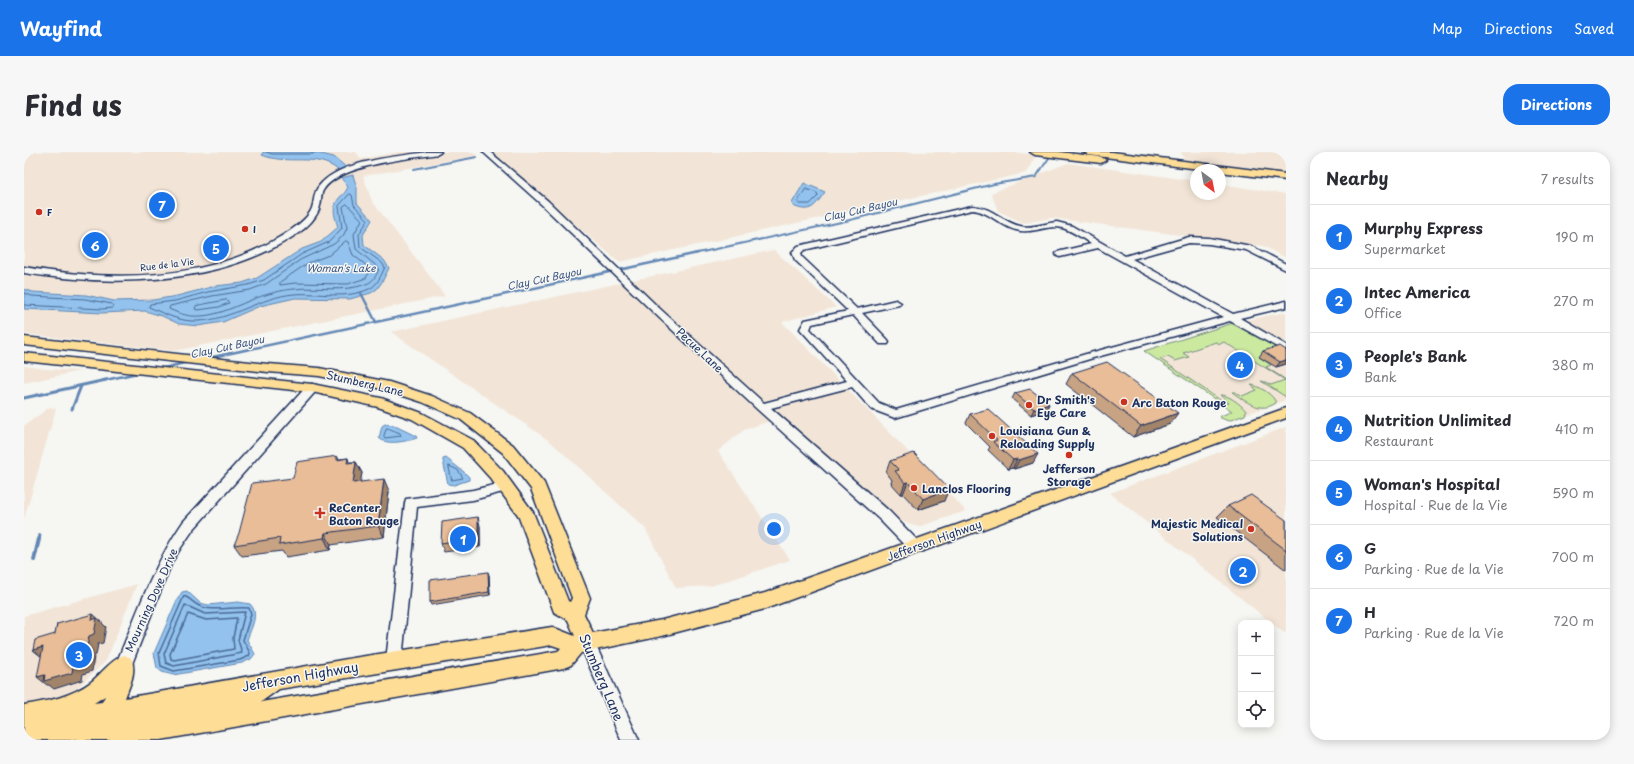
<!DOCTYPE html>
<meta charset="utf-8">
<style>
body{margin:0;font-family:"Playpen Sans",sans-serif;background:#f7f7f7;color:#2b2b33}
.controls{position:absolute;right:12px;bottom:12px;display:grid;overflow:hidden;border-radius:8px;box-shadow:0 2px 10px #0003}
.controls button{width:36px;height:36px;display:grid;place-items:center;padding:0;border:0;border-bottom:1px solid #e1e1e2;background:#fff;color:#2b2b33;font:20px sans-serif}
.compass{position:absolute;left:1166px;top:12px;width:36px;height:36px;border-radius:50%;background:#fff;box-shadow:0 2px 10px #0003;rotate:148deg}
.you{position:absolute;left:750px;top:377px;width:14px;height:14px;margin:-10px;border:3px solid #fff;border-radius:50%;background:#1a73e8;box-shadow:0 0 0 6px #1a73e833}
.badge{display:grid;place-items:center;width:26px;height:26px;border-radius:50%;background:#1a73e8;color:#fff;font-size:13px;font-weight:700}
.pin{position:absolute;translate:-50% -50%;border:2px solid #fff;box-shadow:0 1px 4px #0006}
.list{margin:0;padding:0;list-style:none}
h2{display:flex;justify-content:space-between;align-items:center;height:52px;margin:0;padding:0 16px;font-size:17px}
h2 small{font-size:13px;font-weight:400;color:#7c7c81}
.list li{display:grid;grid-template-columns:26px 1fr auto;gap:12px;align-items:center;box-sizing:border-box;height:64px;padding:0 16px;border-top:1px solid #e1e1e2}
.list b{display:block;font-size:15px;white-space:nowrap}
.list p{margin:0;font-size:13px;white-space:nowrap;color:#7c7c81}
.list em{font-size:13px;font-style:normal;color:#7c7c81}
.icon{flex:none;width:22px;height:22px;fill:none;stroke:currentColor;stroke-width:2;stroke-linecap:round;stroke-linejoin:round}
.map{position:relative;flex:none;width:1262px;height:588px;overflow:hidden;border-radius:16px}
header{display:flex;align-items:center;gap:24px;box-sizing:border-box;height:56px;padding:0 20px;background:#1a73e8;color:#fff}
header strong{font-size:19px}
nav{display:flex;gap:22px;margin-inline-start:auto;font-size:14px}
.intro{display:flex;align-items:center;justify-content:space-between;box-sizing:border-box;height:96px;padding:0 24px}
h1{margin:0;font-size:28px}
.button{padding:10px 18px;border-radius:16px;background:#1a73e8;color:#fff;font-size:14px;font-weight:700}
main{display:flex;gap:24px;padding:0 24px}
aside{flex:1;background:#fff;border-radius:16px;box-shadow:0 2px 10px #0003}
.map>svg:first-child{display:block}
</style>
<header>
<strong>Wayfind</strong>
<nav><a>Map</a><a>Directions</a><a>Saved</a></nav>
</header>
<div class="intro"><h1>Find us</h1><a class="button">Directions</a></div>
<main>
<div class="map">
<svg width="1262" height="588" viewBox="0 0 1262 588">
<rect width="100%" height="100%" fill="#f6f6f2"/>
<filter id="ink" filterUnits="userSpaceOnUse"><feTurbulence type="fractalNoise" baseFrequency=".025" numOctaves="2"/><feDisplacementMap in="SourceGraphic" scale="8" xChannelSelector="R" yChannelSelector="G"/><feConvolveMatrix kernelMatrix="1 2 1 2 8 2 1 2 1" color-interpolation-filters="sRGB"/></filter>
<g filter="url(#ink)">
<g fill="#f2e5d7">
<path d="M0,0H332L337,7L375,0H449L453,4L339,24L348,49L421,144L150,199L0,182Z"/>
<path d="M466,0H986L1012,3L1002,21L595,110Z"/>
<path d="M1157,0H1262V23L1161,10Z"/>
<path d="M1044,11L1172,29V42H1196V32L1262,42V106L1239,94L1027,66L1000,71L974,59L967,41Z"/>
<path d="M750,98L812,155L758,170L942,359L894,375L874,368L757,265L720,278L694,299L766,408L687,434L652,436L621,376L527,290L367,180Z"/>
<path d="M1262,160V248L1217,264L1120,199L1209,171Z"/>
<path d="M0,214L22,217L56,219L0,231Z"/>
<path d="M26,255L32,257L0,367V274Z"/>
<path d="M1262,275V480L1260,481L1086,341Z"/>
<path d="M113,432L82,509L41,547L0,554V464Z"/>
</g>
<g fill="#cce9a0" stroke="#748c7f">
<path d="M1209,171L1222,176L1262,198L1235,205L1247,213L1242,215L1262,228V245L1237,229L1241,230L1247,233L1261,228L1200,190L1196,192L1192,190L1159,201L1165,205L1151,209L1144,205L1136,207L1202,252L1205,251L1196,243C1203,242 1217,252 1222,259L1221,263L1204,269L1195,265L1208,259L1120,199Z"/>
<path d="M1227,233C1234,233 1250,243 1252,251C1236,262 1221,249 1208,240H1211L1218,244L1233,238Z"/>
</g>
<g fill="#92c2ed" stroke="#6287b4">
<path d="M239,0H289L310,5L323,16L314,18C292,0 264,14 238,3Z"/>
<path d="M329,23L333,36V51L348,68L339,83L340,93L360,108L365,116L358,130L353,137L347,141L326,147L271,146L236,154L199,170L174,174L155,172L138,164L121,159L78,161L0,157V137L9,140L62,143L90,149L129,148L153,144L191,134L218,131L233,126L278,97L297,90L314,75C310,63 307,55 316,45C320,42 322,39 324,35L317,26Z"/>
<path d="M780,31L801,40C791,54 787,62 769,54L768,51Z"/>
<path d="M361,272L369,273L392,284L393,286C384,289 362,294 355,286L358,274Z"/>
<path d="M422,306L440,320L445,325V328L430,333L424,332L419,309V307Z"/>
<path d="M163,439L176,451L184,453L214,450L226,452C236,462 227,476 223,488L231,502L227,507L218,511L149,523L138,520L133,516L130,501L153,448L158,440Z"/>
</g>
<g fill="none" stroke-linecap="round" stroke-linejoin="round">
<g stroke="#4b6a97" stroke-width="1">
<path d="M242,0L248,2H289L291,0"/>
<path d="M782,37L793,41L794,44L786,52H775L774,50Z"/>
<path d="M326,42L328,43L330,53L344,68L335,82L336,95L357,110L361,115C357,123 354,133 345,137C321,148 296,140 270,142C236,145 208,168 174,169C156,170 141,162 125,155L126,152L151,149L184,140L224,133L240,128L278,102L305,90L318,76L315,54Z"/>
<path d="M323,52L338,68L330,82L332,97L355,116C353,123 349,130 342,132C319,141 294,134 270,137C257,138 244,142 232,146C214,153 196,163 177,164C165,165 156,162 145,157L146,154L188,144L226,138L242,132L276,108L310,92L319,84L323,76L319,55Z"/>
<path d="M322,89L324,90L329,103L347,117L342,126L324,132L271,131L256,133V130L284,111L305,103Z"/>
<path d="M0,141L8,144L61,147L88,152L89,154L88,156L78,157L0,153"/>
<path d="M203,148L205,151L195,155L174,158L171,157L172,154Z"/>
<path d="M363,276L376,281L377,284L361,286L360,284Z"/>
<path d="M425,314L434,318L439,326L428,328Z"/>
</g>
<g stroke="#4b6a97" stroke-width="1.5">
<path d="M160,444C166,446 171,453 178,455C193,460 210,454 225,456L227,462L219,488L226,501L225,504L216,508L150,519L137,514L135,501Z"/>
<path d="M161,453L181,462L221,460L214,488L218,501L150,514L142,511L140,502Z"/>
<path d="M164,462L182,468L213,466L209,486L210,497L150,508L147,507L146,502Z"/>
</g>
<g stroke="#6287b4" stroke-width="2">
<path d="M390,17L453,5"/>
<path d="M669,102L822,69L970,32L1012,25L1029,0"/>
</g>
<g stroke="#6287b4" stroke-width="2.5">
<path d="M337,141L352,170"/>
<path d="M184,206L674,101"/>
<path d="M135,217L165,210"/>
<path d="M77,229L118,220"/>
</g>
<g stroke="#6287b4" stroke-width="3">
<path d="M0,246L82,228"/>
<path d="M48,257L57,234"/>
<path d="M15,388L16,383"/>
</g>
<path stroke="#6287b4" stroke-width="4" d="M10,408L15,387"/>
<defs>
<g id="minor">
<path d="M403,0H417L414,2C385,7 318,12 300,37C296,42 298,48 296,54C294,65 282,76 273,82C196,134 89,135 0,121V115C88,130 190,130 267,78C274,73 285,65 288,56C291,48 289,41 295,34C315,8 372,5 403,0Z"/>
<path d="M459,0H466L524,49L634,155L740,251L823,229L776,177L781,168L824,159L771,108L768,100L774,94L948,54C969,55 978,70 996,74C1008,77 1021,71 1033,70L1048,74L1101,104L1165,85L1185,86L1227,94L1262,112V118L1222,98L1185,92L1165,91L1108,107L1209,162L1262,149V155L1216,166L1262,193V200L1206,169L1069,206L871,266L847,257L828,235L747,256L865,359L896,391L898,395L896,399L891,401L886,399L855,367L734,258L628,159L518,53ZM948,58C965,59 976,74 992,78C1006,82 1018,75 1032,75C1043,75 1058,86 1067,92L1033,100L1032,102L1033,104L1036,105L1074,96L1199,165L1062,202L872,258L855,251L786,177L788,172L829,163L856,192H864L865,190L864,188L838,161L875,153L877,151L872,148L833,157L778,105L777,101L780,98Z"/>
<path d="M288,232L292,233L293,236L292,239L169,378L156,397L148,410L106,517L100,519L94,517L92,512C112,464 129,413 159,370L284,233Z"/>
<path d="M482,330L486,332L488,335L486,338L449,348L393,355L378,508L376,513L370,515L364,513L362,508L381,351L382,347L449,338Z"/>
<path d="M563,483L568,485L615,588H597L555,490L558,485Z"/>
</g>
<path id="major" d="M0,185L244,212L295,216L365,230L408,244L446,261L489,293L520,331L566,446L560,462L569,481L638,468L741,441L1262,256V266L741,457L638,484L557,501L547,513L540,516L137,588H52L53,587L47,588H0V553C24,549 47,545 67,530C78,521 87,508 100,503L107,506C113,519 106,533 101,546L329,506L528,475L551,484L544,468L530,460L494,363L467,327L439,296L388,267L354,255L288,240L0,209V201L288,232L357,246L398,261L449,288L479,319L509,360L544,449L546,450L548,446L507,337L479,301L436,267L398,250L358,237L295,224L244,220L0,193ZM528,493L537,496L534,499L237,550L255,537ZM81,544L78,550L70,551Z"/>
<g id="highway">
<path d="M1006,0H1035L1077,5L1082,8L1077,11L1011,3Z"/>
<path d="M1060,0H1088L1262,22V28L1196,20V18H1183L1065,3Z"/>
</g>
</defs>
<use href="#minor" stroke="#1b2f5e" stroke-width="3"/>
<use href="#major" stroke="#1b2f5e" stroke-width="3"/>
<use href="#highway" stroke="#1b2f5e" stroke-width="3"/>
<use href="#minor" fill="#f6f6f2" fill-rule="evenodd"/>
<use href="#major" fill="#fedd96" fill-rule="evenodd"/>
<use href="#highway" fill="#fedd96" fill-rule="evenodd"/>
</g>
<g fill="#c8a383" stroke="#1b2f5e">
<path d="M1262,198V212L1252,215L1235,205L1239,199Z"/>
<path d="M1048,221L1146,272L1109,285L1042,232Z"/>
<path d="M991,241L1025,252L1022,258L1007,263L988,247Z"/>
<path d="M946,262L1009,311L990,317L989,316L984,317L964,298L966,295L942,271Z"/>
<path d="M313,304L315,307L324,306L325,310H332L338,321L336,330L365,339L360,385L307,393L306,398L262,405L258,399L218,404L210,393L269,326Z"/>
<path d="M866,309L920,349L894,358L879,342H877L867,331L868,328L862,320Z"/>
<path d="M1204,354L1262,368V418L1193,365Z"/>
<path d="M456,374V395L420,400L417,391Z"/>
<path d="M465,423L466,443L407,453L406,450Z"/>
</g>
<g fill="#a2846a" stroke="#1b2f5e">
<path d="M1262,208V212L1252,215L1256,210Z"/>
<path d="M1025,252L1022,258L1007,263L1010,257Z"/>
<path d="M1154,261L1146,272L1109,285L1117,274Z"/>
<path d="M1014,302L1009,311L990,317L995,308Z"/>
<path d="M993,307L989,316L984,317L989,308Z"/>
<path d="M332,310L338,321L334,343L329,331Z"/>
<path d="M360,327L365,339L360,385L354,374Z"/>
<path d="M884,330L879,342H877L881,331Z"/>
<path d="M925,337L920,349L894,358L899,347Z"/>
<path d="M454,365L456,374V395L454,386Z"/>
<path d="M301,381L307,393L306,398L300,386Z"/>
<path d="M464,420L465,423L466,443L465,440Z"/>
<path d="M69,462L78,470V471L82,475L79,491L74,492L72,503L70,504L68,519L59,522L58,528L30,537L25,533H23L13,525L49,514L61,496L68,468Z"/>
<path d="M19,495V506L9,498Z"/>
</g>
<g fill="#e8bd98" stroke="#1b2f5e">
<path d="M1256,194L1262,198V208L1256,210L1239,199Z"/>
<path d="M1083,210L1154,261L1117,274L1048,221Z"/>
<path d="M1006,237L1025,252L1010,257L991,241Z"/>
<path d="M964,257L1014,302L995,308L993,307L989,308L969,290L973,288L946,262Z"/>
<path d="M890,301L925,337L899,347L884,330L881,331L871,319L875,318L866,309Z"/>
<path d="M313,304V308L324,306L323,311L332,310L329,331L360,327L354,374L301,381L300,386L255,393L256,386L210,393L215,381L228,331L269,326L273,310Z"/>
<path d="M1227,343L1262,368V398L1204,354Z"/>
<path d="M454,365V386L417,391L418,370Z"/>
<path d="M464,420L465,440L406,450V428Z"/>
<path d="M69,462L68,468L73,466L70,482L65,484L63,495L61,496L58,511L49,514L48,521L20,529L21,523L13,525L19,495L9,498L11,488L31,482L33,472Z"/>
</g>
</g>
<g fill="#c8321e" stroke="#f6f6f2" stroke-width="1.5">
<circle cx="15" cy="60" r="4"/>
<circle cx="221" cy="77" r="4"/>
<circle cx="1100" cy="250" r="4"/>
<circle cx="1005" cy="253" r="4"/>
<circle cx="968" cy="284" r="4"/>
<circle cx="1045" cy="303" r="4"/>
<circle cx="890" cy="336" r="4"/>
<path d="M294 355h4v4h4v4h-4v4h-4v-4h-4v-4h4z"/>
<circle cx="1227" cy="377" r="4"/>
</g>
<g text-anchor="middle" dominant-baseline="central" stroke-width="3" stroke-linejoin="round" paint-order="stroke">
<g font-size="9" font-weight="bold" fill="#1b2f5e" stroke="#f6f6f2" text-anchor="start">
<text x="23" y="60">F</text>
<text x="229" y="77">I</text>
</g>
<g font-size="9" fill="#1b2f5e" stroke="#f6f6f2">
<text transform="translate(143 112) rotate(-7)">Rue de la Vie</text>
</g>
<g font-size="10" font-style="italic" fill="#395482" stroke="#f6f6f2">
<text transform="translate(836 57) rotate(-13)">Clay Cut Bayou</text>
<text x="317" y="115">Woman's Lake</text>
<text transform="translate(520 126) rotate(-12)">Clay Cut Bayou</text>
<text transform="translate(203 194) rotate(-12)">Clay Cut Bayou</text>
</g>
<g font-size="11" fill="#1b2f5e" stroke="#f6f6f2">
<text transform="translate(676 198) rotate(43)">Pecue Lane</text>
<text transform="translate(341 231) rotate(13)">Stumberg Lane</text>
<text transform="translate(910 388) rotate(-20)">Jefferson Highway</text>
<text transform="translate(127 448) rotate(-66)">Mourning Dove Drive</text>
</g>
<g font-size="11" font-weight="bold" fill="#1b2f5e" stroke="#f6f6f2" text-anchor="start">
<text x="1013" y="247">Dr Smith's<tspan x="1013" dy="13">Eye Care</tspan></text>
<text x="1108" y="250">Arc Baton Rouge</text>
<text x="976" y="278">Louisiana Gun &amp;<tspan x="976" dy="13">Reloading Supply</tspan></text>
<text x="1045" y="316" text-anchor="middle">Jefferson<tspan x="1045" dy="13">Storage</tspan></text>
<text x="898" y="336">Lanclos Flooring</text>
<text x="305" y="355">ReCenter<tspan x="305" dy="13">Baton Rouge</tspan></text>
<text x="1219" y="371" text-anchor="end">Majestic Medical<tspan x="1219" dy="13">Solutions</tspan></text>
</g>
<g font-size="13" fill="#1b2f5e" stroke="#f6f6f2">
<text transform="translate(276 524) rotate(-10)">Jefferson Highway</text>
<text transform="translate(578 525) rotate(67)">Stumberg Lane</text>
</g>
</g>
</svg>
<div class="controls">
<button>+</button>
<button>−</button>
<button><svg class="icon" aria-label="locate" viewBox="0 0 24 24"><circle cx="12" cy="12" r="6"/><path d="M12 2v4M12 18v4M2 12h4M18 12h4"/></svg></button>
</div>
<svg class="compass" viewBox="-18 -18 36 36"><path d="M0-13l5 13h-10z" fill="#e53935"/><path d="M0 13l5-13h-10z" fill="#7c7c81"/></svg>
<div class="you"></div>
<div class="pin badge" style="left:439px;top:387px">1</div>
<div class="pin badge" style="left:1219px;top:419px">2</div>
<div class="pin badge" style="left:55px;top:503px">3</div>
<div class="pin badge" style="left:1216px;top:213px">4</div>
<div class="pin badge" style="left:192px;top:96px">5</div>
<div class="pin badge" style="left:71px;top:93px">6</div>
<div class="pin badge" style="left:138px;top:53px">7</div>
</div>
<aside>
<h2>Nearby<small>7 results</small></h2>
<ul class="list">
<li><span class="badge">1</span><div><b>Murphy Express</b><p>Supermarket</p></div><em>190 m</em></li>
<li><span class="badge">2</span><div><b>Intec America</b><p>Office</p></div><em>270 m</em></li>
<li><span class="badge">3</span><div><b>People's Bank</b><p>Bank</p></div><em>380 m</em></li>
<li><span class="badge">4</span><div><b>Nutrition Unlimited</b><p>Restaurant</p></div><em>410 m</em></li>
<li><span class="badge">5</span><div><b>Woman's Hospital</b><p>Hospital · Rue de la Vie</p></div><em>590 m</em></li>
<li><span class="badge">6</span><div><b>G</b><p>Parking · Rue de la Vie</p></div><em>700 m</em></li>
<li><span class="badge">7</span><div><b>H</b><p>Parking · Rue de la Vie</p></div><em>720 m</em></li>
</ul>
</aside>
</main>
